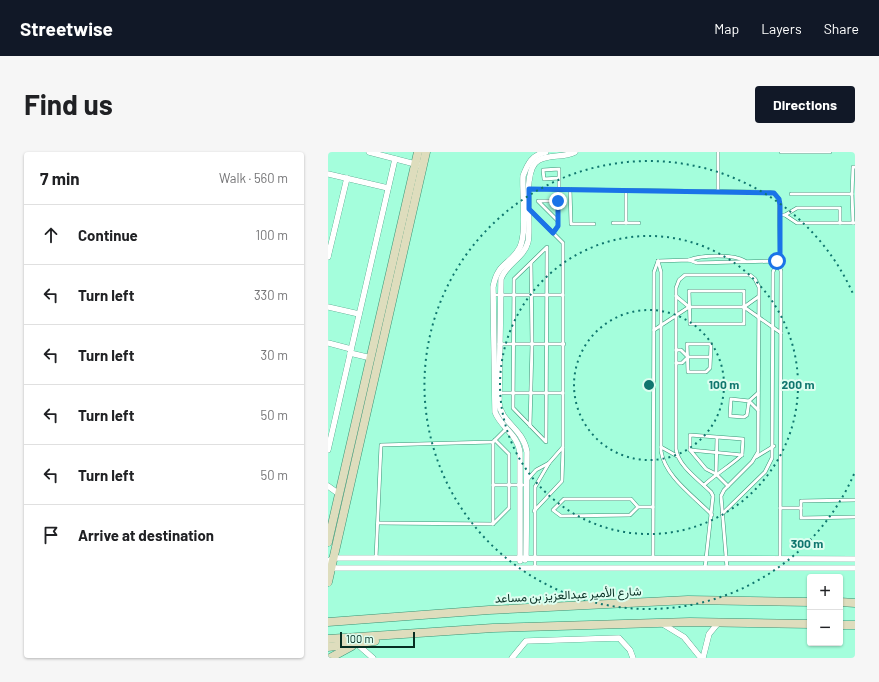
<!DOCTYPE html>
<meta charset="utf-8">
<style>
body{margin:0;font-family:Barlow,Vazirmatn,sans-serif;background:#f6f6f6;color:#202124}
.controls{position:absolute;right:12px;bottom:12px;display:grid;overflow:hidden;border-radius:4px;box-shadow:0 1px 3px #0004}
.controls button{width:36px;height:36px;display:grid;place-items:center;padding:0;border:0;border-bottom:1px solid #e0e0e0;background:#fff;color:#202124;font:20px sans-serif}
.scale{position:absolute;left:12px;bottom:10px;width:75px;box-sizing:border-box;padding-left:4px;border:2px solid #062e22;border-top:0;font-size:11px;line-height:14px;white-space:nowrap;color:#062e22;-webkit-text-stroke:3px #ddfef0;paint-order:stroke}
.stop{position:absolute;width:12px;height:12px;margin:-9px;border:3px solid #1a73e8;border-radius:50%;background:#fff}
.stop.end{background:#1a73e8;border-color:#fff;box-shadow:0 1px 4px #0008}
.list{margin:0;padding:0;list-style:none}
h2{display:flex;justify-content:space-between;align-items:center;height:52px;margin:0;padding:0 16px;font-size:17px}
h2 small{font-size:13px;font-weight:400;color:#757577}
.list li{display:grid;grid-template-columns:26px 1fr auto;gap:12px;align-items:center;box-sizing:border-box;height:60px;padding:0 16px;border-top:1px solid #e0e0e0}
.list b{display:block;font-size:15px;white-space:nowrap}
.list em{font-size:13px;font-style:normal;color:#757577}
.icon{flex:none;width:22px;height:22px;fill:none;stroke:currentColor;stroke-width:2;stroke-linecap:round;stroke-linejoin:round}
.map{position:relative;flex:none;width:527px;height:506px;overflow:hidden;border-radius:4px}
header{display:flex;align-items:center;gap:24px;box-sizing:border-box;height:56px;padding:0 20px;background:#111827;color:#fff}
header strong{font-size:19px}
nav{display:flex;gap:22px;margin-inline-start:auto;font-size:14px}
.intro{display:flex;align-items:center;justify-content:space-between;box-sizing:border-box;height:96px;padding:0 24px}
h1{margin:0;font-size:28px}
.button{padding:10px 18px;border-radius:4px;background:#111827;color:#fff;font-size:14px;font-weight:700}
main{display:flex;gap:24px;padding:0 24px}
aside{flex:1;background:#fff;border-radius:4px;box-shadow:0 1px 3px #0004}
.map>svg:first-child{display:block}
</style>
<header>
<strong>Streetwise</strong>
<nav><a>Map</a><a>Layers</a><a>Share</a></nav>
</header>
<div class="intro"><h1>Find us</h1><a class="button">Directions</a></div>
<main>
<aside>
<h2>7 min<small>Walk · 560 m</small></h2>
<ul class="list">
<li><svg class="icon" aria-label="ahead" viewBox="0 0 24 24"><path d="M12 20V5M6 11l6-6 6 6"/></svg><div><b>Continue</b></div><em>100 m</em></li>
<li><svg class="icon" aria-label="left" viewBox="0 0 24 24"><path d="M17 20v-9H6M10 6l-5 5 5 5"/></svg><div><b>Turn left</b></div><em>330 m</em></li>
<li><svg class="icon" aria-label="left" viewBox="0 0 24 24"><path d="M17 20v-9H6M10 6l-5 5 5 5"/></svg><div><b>Turn left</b></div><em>30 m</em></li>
<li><svg class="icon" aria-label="left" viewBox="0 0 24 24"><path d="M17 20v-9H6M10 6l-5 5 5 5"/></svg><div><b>Turn left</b></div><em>50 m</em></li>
<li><svg class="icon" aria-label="left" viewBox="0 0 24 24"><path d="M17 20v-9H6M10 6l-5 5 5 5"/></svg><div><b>Turn left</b></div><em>50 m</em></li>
<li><svg class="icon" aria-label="arrive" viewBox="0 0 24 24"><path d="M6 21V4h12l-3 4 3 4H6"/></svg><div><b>Arrive at destination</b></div></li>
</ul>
</aside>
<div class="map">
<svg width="527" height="506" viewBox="0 0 527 506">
<rect width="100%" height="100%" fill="#a4fedc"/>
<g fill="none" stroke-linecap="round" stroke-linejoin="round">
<defs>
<g id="lane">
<path d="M453,0H502"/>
<path d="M231,26L216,27L215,18L231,17V37"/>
<path d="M200,37L439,40L446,41L451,47L452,102L445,120L444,306L437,320L394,362"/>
<path d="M242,37L243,72H266"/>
<path d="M390,39V0"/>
<path d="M463,42H524L525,71H527"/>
<path d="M524,42L525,15H527"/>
<path d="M201,57L235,91V295L221,311L207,335V415"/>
<path d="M452,63H457L469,71H525"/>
<path d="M457,63L469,56H512V71"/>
<path d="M285,71H311"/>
<path d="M298,71V38"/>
<path d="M225,81L230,74V49H210L230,69"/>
<path d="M219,95L218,290L185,256L186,127Z"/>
<path d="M361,108C373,103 406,102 417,109"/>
<path d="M330,109L333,120V299C337,325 366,344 384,363"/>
<path d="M330,109L361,108L369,111L449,109"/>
<path d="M449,109L453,119L452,406"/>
<path d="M361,139H416V172H362Z"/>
<path d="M165,143H235"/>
<path d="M348,144L361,155"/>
<path d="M416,155L430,145"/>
<path d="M326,178L361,155H416L453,181"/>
<path d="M171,192H236"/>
<path d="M359,192H383L382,216L378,220H360Z"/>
<path d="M360,205H382"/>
<path d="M348,211H354L360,205L353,198H348"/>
<path d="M171,241H235"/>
<path d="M403,247L421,249L419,263L416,265L402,264Z"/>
<path d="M430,258L421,249L430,241"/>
<path d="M202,274L204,192L203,111"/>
<path d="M333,295L349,304"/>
<path d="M362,298L414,303"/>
<path d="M428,305L446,294"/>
<path d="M388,322L389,286"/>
<path d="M199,328L208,318L221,311"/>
<path d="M165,333H199"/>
<path d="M376,333C388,322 402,314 414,303L415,287L362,283V298L378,317L388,322L400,334"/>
<path d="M527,348L473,349V366L527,365"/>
<path d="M310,355L303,347H236L225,358L233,364L302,363L310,355H325"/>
<path d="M452,356H473"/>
<path d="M206,359L234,329L235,296"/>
<path d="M50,371L165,372V290"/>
<path d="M165,372L181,356V302L167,288"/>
<path d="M48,406L53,293L165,290L178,277"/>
<path d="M325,406L326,120L330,109"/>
<path d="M377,416L385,344L383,340C371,328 350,314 348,297V136L351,128L357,123H422L427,127L431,135L430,300L424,310L396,338L393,344L399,416"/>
</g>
<g id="street">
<path d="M41,0L91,13"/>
<path d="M0,22L60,36"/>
<path d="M0,105L19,26"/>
<path d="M0,155L31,162"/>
<path d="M0,191L23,197"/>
<path d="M22,201L43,206"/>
<path d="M0,298L67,7"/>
<path d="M0,334L11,342"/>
<path d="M197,408L198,406L199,300C195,276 173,271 171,251L173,127C178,112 196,106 200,90C204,72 193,17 211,8C222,2 236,6 247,0"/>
<path d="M0,409L6,406H48L527,407"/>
<path d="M192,409V301C190,282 173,276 167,260L165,135C170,109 183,113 192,95C199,80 194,42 195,24C200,11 204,3 218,0"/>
<path d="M0,414L3,416H527"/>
<path d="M333,471L356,485L373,506"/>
<path d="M29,492L45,506"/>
<path d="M184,506L198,489L291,486L302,498L305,506"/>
<path d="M375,506L381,482L391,470"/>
</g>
<g id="secondary">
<path d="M0,390L90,0"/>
<path d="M0,430L98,0"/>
<path d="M512,450L527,451"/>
<path d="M0,470L161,458L360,448L482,450"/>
<path d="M512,473H527"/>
<path d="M0,487L165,476L362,470L482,472"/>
<path d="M0,495L47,489"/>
<path d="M2,506L24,494"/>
</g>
</defs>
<use href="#lane" stroke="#389476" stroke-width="4"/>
<use href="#street" stroke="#389476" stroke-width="6"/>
<use href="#secondary" stroke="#389476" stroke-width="9"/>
<use href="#lane" stroke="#fff" stroke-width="3"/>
<use href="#street" stroke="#fff" stroke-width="5.5"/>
<use href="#secondary" stroke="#deddbd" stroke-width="8"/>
</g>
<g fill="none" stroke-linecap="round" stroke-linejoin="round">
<path stroke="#1a73e8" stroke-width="5" d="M230,49V74L225,81L201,57V37L446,41L451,47L452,53V102L449,109"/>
</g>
<g fill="none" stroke="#0f766e" stroke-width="2" stroke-dasharray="2 4">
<circle cx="321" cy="233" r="75"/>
<circle cx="321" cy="233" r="149"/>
<path d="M526 322A224 224 0 1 1 526 144"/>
</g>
<g text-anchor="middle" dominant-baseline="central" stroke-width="4" stroke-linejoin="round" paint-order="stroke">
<g font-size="12" fill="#062e22" stroke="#ddfef0">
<text transform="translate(240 442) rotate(-3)">شارع الأمير عبدالعزيز بن مساعد</text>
</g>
</g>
<circle cx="321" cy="233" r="6" fill="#0f766e" stroke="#ddfef0" stroke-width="2"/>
<g font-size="12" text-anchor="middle" font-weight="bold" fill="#0f766e" stroke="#ddfef0" stroke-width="4" stroke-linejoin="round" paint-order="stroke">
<text x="396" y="237">100 m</text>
<text x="470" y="237">200 m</text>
<text x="479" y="396">300 m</text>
</g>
</svg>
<div class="controls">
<button>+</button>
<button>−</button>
</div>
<div class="scale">100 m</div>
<div class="stop" style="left:449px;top:109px"></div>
<div class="stop end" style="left:230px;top:49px"></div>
</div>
</main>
